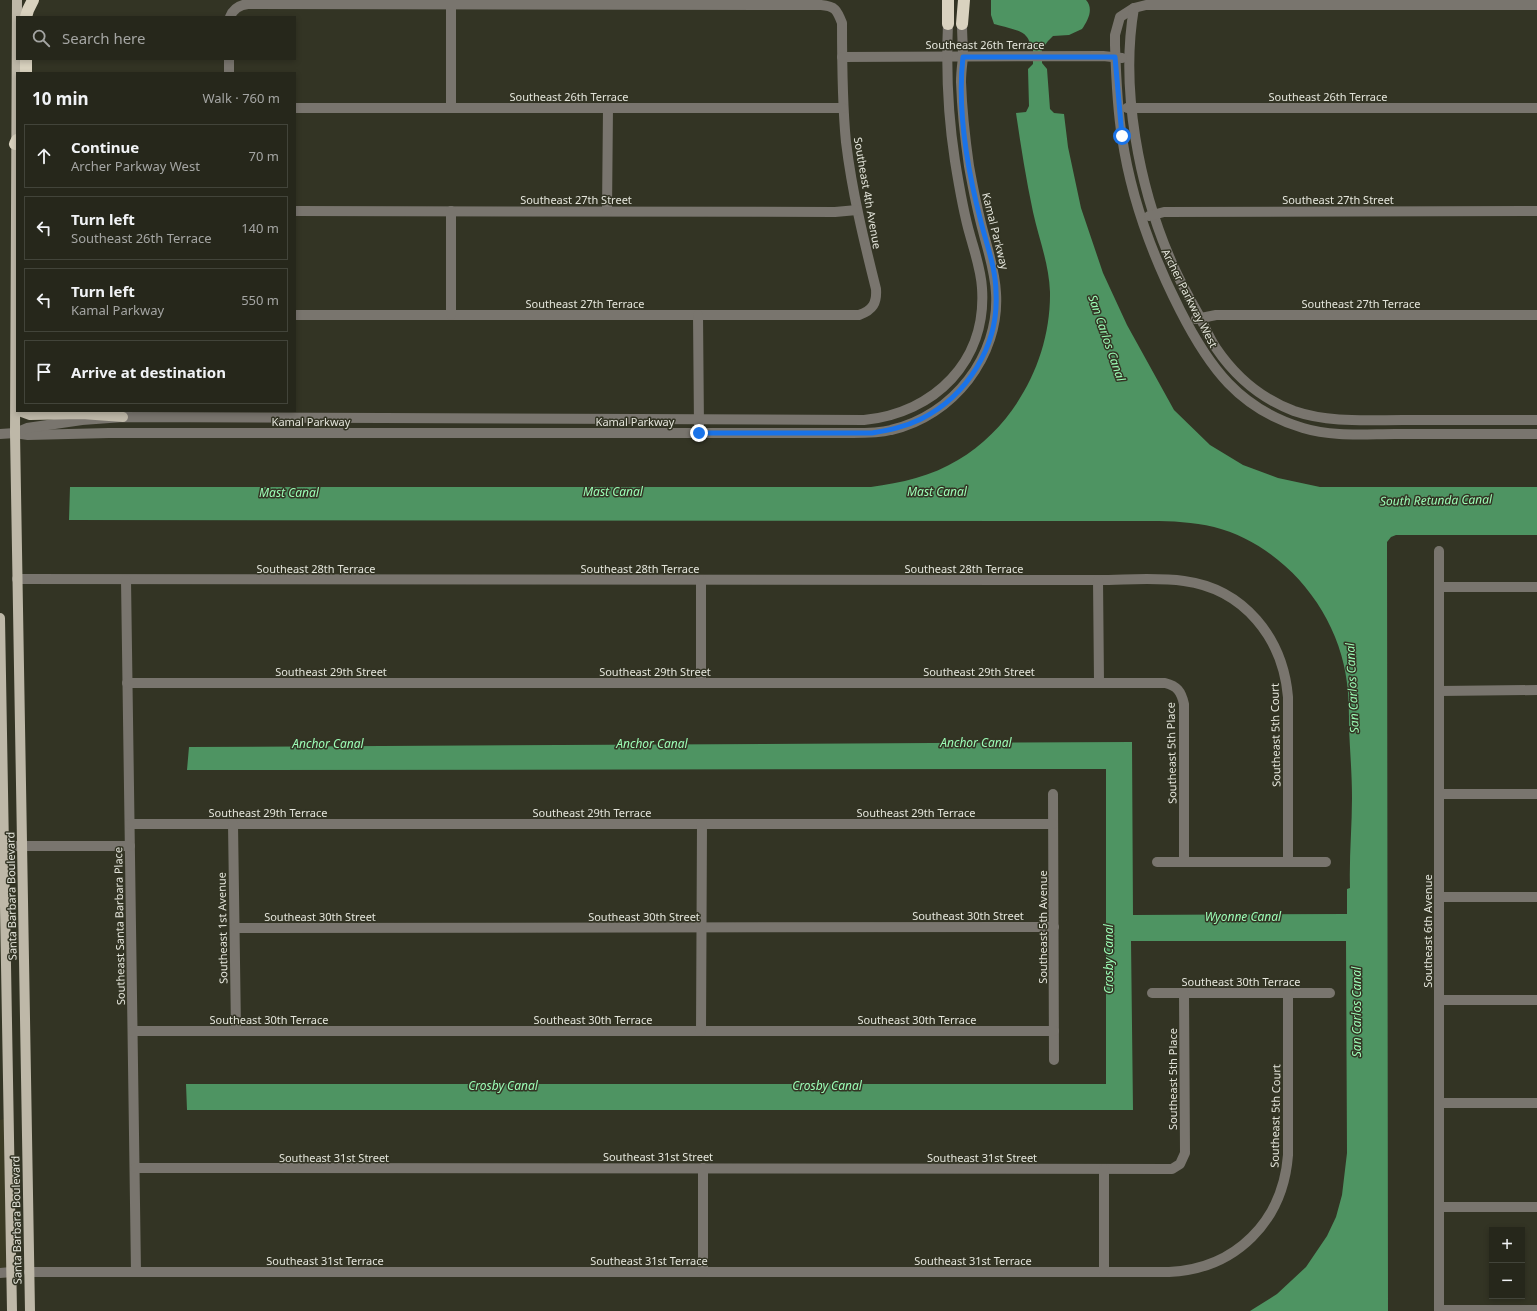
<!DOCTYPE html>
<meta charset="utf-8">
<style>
body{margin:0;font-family:"Noto Sans",sans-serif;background:#2e2f24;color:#f1f3f6}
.controls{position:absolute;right:12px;bottom:12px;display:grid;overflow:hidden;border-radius:0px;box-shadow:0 2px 6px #0003}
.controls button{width:36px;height:36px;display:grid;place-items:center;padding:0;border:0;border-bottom:1px solid #42443a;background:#26271b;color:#f1f3f6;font:20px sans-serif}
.stop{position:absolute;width:12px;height:12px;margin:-9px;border:3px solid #1a73e8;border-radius:50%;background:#fff}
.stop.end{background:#1a73e8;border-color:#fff;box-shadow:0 1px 4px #0008}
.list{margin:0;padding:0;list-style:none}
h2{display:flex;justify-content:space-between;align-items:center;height:52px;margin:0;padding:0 16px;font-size:17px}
h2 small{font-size:13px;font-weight:400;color:#a4a5a3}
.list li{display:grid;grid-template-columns:26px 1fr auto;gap:12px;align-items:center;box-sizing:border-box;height:64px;margin:0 8px 8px;padding:0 8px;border:1px solid #42443a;border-radius:0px}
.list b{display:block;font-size:15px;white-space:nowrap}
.list p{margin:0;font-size:13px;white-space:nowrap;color:#a4a5a3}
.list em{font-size:13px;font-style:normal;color:#a4a5a3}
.icon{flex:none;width:22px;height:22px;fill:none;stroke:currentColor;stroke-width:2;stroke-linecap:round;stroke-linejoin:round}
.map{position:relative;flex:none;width:1537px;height:1311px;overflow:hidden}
.search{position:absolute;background:#26271b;box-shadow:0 2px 6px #0003;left:16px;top:16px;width:280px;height:44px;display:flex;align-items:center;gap:10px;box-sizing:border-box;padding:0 14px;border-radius:0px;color:#a4a5a3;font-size:15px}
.panel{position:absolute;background:#26271b;box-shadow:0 2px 6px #0003;left:16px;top:72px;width:280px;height:340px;border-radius:0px}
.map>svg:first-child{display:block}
</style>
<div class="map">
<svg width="1537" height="1311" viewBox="0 0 1537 1311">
<rect width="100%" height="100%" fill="#333424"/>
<path fill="#3c3c25" d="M5,1119L7,1278H0V1120Z"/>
<path fill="#4e9462" d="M991,0H1086C1094,9 1088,20 1082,29L1069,35L1053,36L1048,41L1042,49V63L1047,69L1050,109L1054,113L1064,114L1068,147L1081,208L1103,273L1127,325L1174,410L1210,445L1243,465L1278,478L1320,487H1537V535H1396L1391,537L1387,542L1388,1311H1250L1277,1294L1306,1267L1327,1236L1336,1217L1342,1195L1347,1153L1346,941H1131L1133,1110H187L186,1084H1106V769L187,770L189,747L1132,742L1133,915L1347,914V889L1350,888C1349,858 1352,828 1352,798C1352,775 1350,751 1349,728C1349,713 1349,698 1347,683C1339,612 1284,545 1214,527C1193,522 1172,521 1151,521L69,520L70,487H871C901,483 932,476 958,460C1015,426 1051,359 1050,292C1049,264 1039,239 1033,212C1026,179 1021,147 1016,113L1026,112L1029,106L1028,69L1033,64V49C1029,44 1030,40 1026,36C1022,30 1001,26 994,24L991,15Z"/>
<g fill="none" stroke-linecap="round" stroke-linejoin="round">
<g stroke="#79756e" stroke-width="10">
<path d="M451,5V108"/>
<path d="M1537,5H1146L1134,8L1120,17L1115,35V45C1116,75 1117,107 1122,137C1131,199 1152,255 1180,310C1209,367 1239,409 1303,428C1332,437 1365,434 1395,434C1443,434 1490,434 1537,434"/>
<path d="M1134,8C1120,89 1139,188 1172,263C1180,282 1190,299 1200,317C1205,327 1209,338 1216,348C1235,376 1262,399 1294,411C1329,423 1367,420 1403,420C1448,420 1492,420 1537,420"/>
<path d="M230,17C233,9 239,5 248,4L821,5C835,6 837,10 842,23C842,62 842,102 846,142C852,192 864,241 876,289C877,303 873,310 859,315H295"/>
<path d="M842,57L1103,56L1122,58"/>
<path d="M229,73V59"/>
<path d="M295,108H843"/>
<path d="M1127,108H1537"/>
<path d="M295,211L835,212L857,210"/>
<path d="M451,211V315"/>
<path d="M607,211L608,108"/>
<path d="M1149,216L1164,212L1537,211"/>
<path d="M698,315L699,427"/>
<path d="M1196,319L1216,315H1537"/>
<path d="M15,433L28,435L109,433H840C857,433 875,434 891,430C953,416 1000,356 996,293C995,271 988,251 983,231C977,209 973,188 969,166C965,138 962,110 961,82C961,73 962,66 963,57C963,46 962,35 962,24"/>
<path d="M0,434L15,433L27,428L82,420L123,417L864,420C935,413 987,361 982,288C981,270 975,253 970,235C963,211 959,186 955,161C948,116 946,70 948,24"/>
<path d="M17,579L1098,580C1126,580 1156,577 1184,581C1244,589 1283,638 1288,697V862"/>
<path d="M126,580L136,1272"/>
<path d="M701,580V683"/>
<path d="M1098,580L1099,682"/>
<path d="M1440,587H1537"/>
<path d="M127,683H1165C1177,686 1181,691 1184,704V862"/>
<path d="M1439,691L1537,690"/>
<path d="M1053,794L1054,1060"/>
<path d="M1439,794H1537"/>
<path d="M130,824H1053"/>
<path d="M233,824L236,1030"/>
<path d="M0,846H130"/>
<path d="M1157,862H1326"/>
<path d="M1439,897H1537"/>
<path d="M235,928L1054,927"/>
<path d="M1152,993H1330"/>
<path d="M1439,1000H1537"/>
<path d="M133,1031H1054"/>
<path d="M701,1031L702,824"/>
<path d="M1439,1103H1537"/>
<path d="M135,1168L1172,1169L1180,1164L1185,1153L1184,993"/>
<path d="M1439,1207H1537"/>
<path d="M29,1272H1169C1236,1269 1283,1221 1288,1155V993"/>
<path d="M703,1272V1168"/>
<path d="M1104,1272V1169"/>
<path d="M0,1273L11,1272"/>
<path d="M1439,1310H1537"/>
<path d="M1439,1311V551"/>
</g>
<g stroke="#beb8a8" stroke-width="10">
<path d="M17,0L15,433L30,1311"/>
<path d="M19,411L30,415L82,414L123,417"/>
<path d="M0,618L12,1311"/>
</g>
<g stroke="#d9d2bf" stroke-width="12">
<path d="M26,17L28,10L33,0"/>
<path d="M948,24V0"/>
<path d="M962,24L964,0"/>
<path d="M26,73V59"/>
<path d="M15,144L17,140"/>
</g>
</g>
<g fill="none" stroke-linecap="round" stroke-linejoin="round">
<path stroke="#1a73e8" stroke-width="5" d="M699,433H872C889,430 905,427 921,419C967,396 999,346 996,293C996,269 987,246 981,222C968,172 957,109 963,57H1115L1122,136"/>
</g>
<g text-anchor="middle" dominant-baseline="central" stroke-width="3" stroke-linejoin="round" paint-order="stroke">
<g font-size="11" fill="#e4e5db" stroke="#333424">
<text x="985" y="44">Southeast 26th Terrace</text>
<text x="569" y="96">Southeast 26th Terrace</text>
<text x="1328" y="96">Southeast 26th Terrace</text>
<text transform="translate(868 193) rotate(80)">Southeast 4th Avenue</text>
<text x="576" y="199">Southeast 27th Street</text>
<text x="1338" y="199">Southeast 27th Street</text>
<text transform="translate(996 231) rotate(76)">Kamal Parkway</text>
<text transform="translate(1190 298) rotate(63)">Archer Parkway West</text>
<text x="585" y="303">Southeast 27th Terrace</text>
<text x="1361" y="303">Southeast 27th Terrace</text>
<text x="311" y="421">Kamal Parkway</text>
<text x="635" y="421">Kamal Parkway</text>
<text x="316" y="568">Southeast 28th Terrace</text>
<text x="640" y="568">Southeast 28th Terrace</text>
<text x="964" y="568">Southeast 28th Terrace</text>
<text x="331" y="671">Southeast 29th Street</text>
<text x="655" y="671">Southeast 29th Street</text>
<text x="979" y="671">Southeast 29th Street</text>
<text transform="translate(1275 735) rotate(-91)">Southeast 5th Court</text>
<text transform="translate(1171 753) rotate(-91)">Southeast 5th Place</text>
<text x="268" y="812">Southeast 29th Terrace</text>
<text x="592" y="812">Southeast 29th Terrace</text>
<text x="916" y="812">Southeast 29th Terrace</text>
<text transform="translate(11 896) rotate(-91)">Santa Barbara Boulevard</text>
<text x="968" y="915">Southeast 30th Street</text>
<text x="320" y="916">Southeast 30th Street</text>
<text x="644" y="916">Southeast 30th Street</text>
<text transform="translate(119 926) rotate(-91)">Southeast Santa Barbara Place</text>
<text transform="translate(1042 927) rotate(-90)">Southeast 5th Avenue</text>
<text transform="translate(222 928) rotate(-91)">Southeast 1st Avenue</text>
<text transform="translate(1427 931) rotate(-90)">Southeast 6th Avenue</text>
<text x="1241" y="981">Southeast 30th Terrace</text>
<text x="269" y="1019">Southeast 30th Terrace</text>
<text x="593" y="1019">Southeast 30th Terrace</text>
<text x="917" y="1019">Southeast 30th Terrace</text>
<text transform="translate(1172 1079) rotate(-90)">Southeast 5th Place</text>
<text transform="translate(1275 1116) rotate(-89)">Southeast 5th Court</text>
<text x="658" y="1156">Southeast 31st Street</text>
<text x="334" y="1157">Southeast 31st Street</text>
<text x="982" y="1157">Southeast 31st Street</text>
<text transform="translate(16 1220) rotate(-91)">Santa Barbara Boulevard</text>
<text x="325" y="1260">Southeast 31st Terrace</text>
<text x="649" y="1260">Southeast 31st Terrace</text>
<text x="973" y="1260">Southeast 31st Terrace</text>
</g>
<g font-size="12" font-style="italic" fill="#9cfdb6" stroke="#333424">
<text transform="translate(1107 338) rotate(71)">San Carlos Canal</text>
<text x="613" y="491">Mast Canal</text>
<text x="937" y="491">Mast Canal</text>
<text x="289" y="492">Mast Canal</text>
<text transform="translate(1436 500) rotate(-1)">South Retunda Canal</text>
<text transform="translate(1352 688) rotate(-93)">San Carlos Canal</text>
<text x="976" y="742">Anchor Canal</text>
<text x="328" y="743">Anchor Canal</text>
<text x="652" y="743">Anchor Canal</text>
<text x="1243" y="916">Wyonne Canal</text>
<text transform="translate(1108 959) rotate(-90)">Crosby Canal</text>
<text transform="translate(1356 1012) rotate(-90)">San Carlos Canal</text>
<text x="503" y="1085">Crosby Canal</text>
<text x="827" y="1085">Crosby Canal</text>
</g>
</g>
</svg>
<div class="controls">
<button>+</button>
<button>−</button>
</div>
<div class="stop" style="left:1122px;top:136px"></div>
<div class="stop end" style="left:699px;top:433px"></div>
<div class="search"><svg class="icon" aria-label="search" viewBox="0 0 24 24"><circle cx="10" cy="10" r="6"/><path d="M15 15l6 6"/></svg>Search here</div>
<section class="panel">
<h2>10 min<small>Walk · 760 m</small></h2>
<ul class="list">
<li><svg class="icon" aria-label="ahead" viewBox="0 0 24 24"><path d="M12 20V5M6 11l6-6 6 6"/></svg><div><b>Continue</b><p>Archer Parkway West</p></div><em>70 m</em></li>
<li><svg class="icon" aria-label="left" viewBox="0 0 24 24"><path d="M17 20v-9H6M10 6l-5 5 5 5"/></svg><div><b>Turn left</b><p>Southeast 26th Terrace</p></div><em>140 m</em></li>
<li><svg class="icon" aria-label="left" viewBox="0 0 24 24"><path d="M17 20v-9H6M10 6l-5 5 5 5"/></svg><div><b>Turn left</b><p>Kamal Parkway</p></div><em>550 m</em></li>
<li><svg class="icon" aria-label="arrive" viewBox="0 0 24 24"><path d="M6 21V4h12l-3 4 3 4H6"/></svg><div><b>Arrive at destination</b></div></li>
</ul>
</section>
</div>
